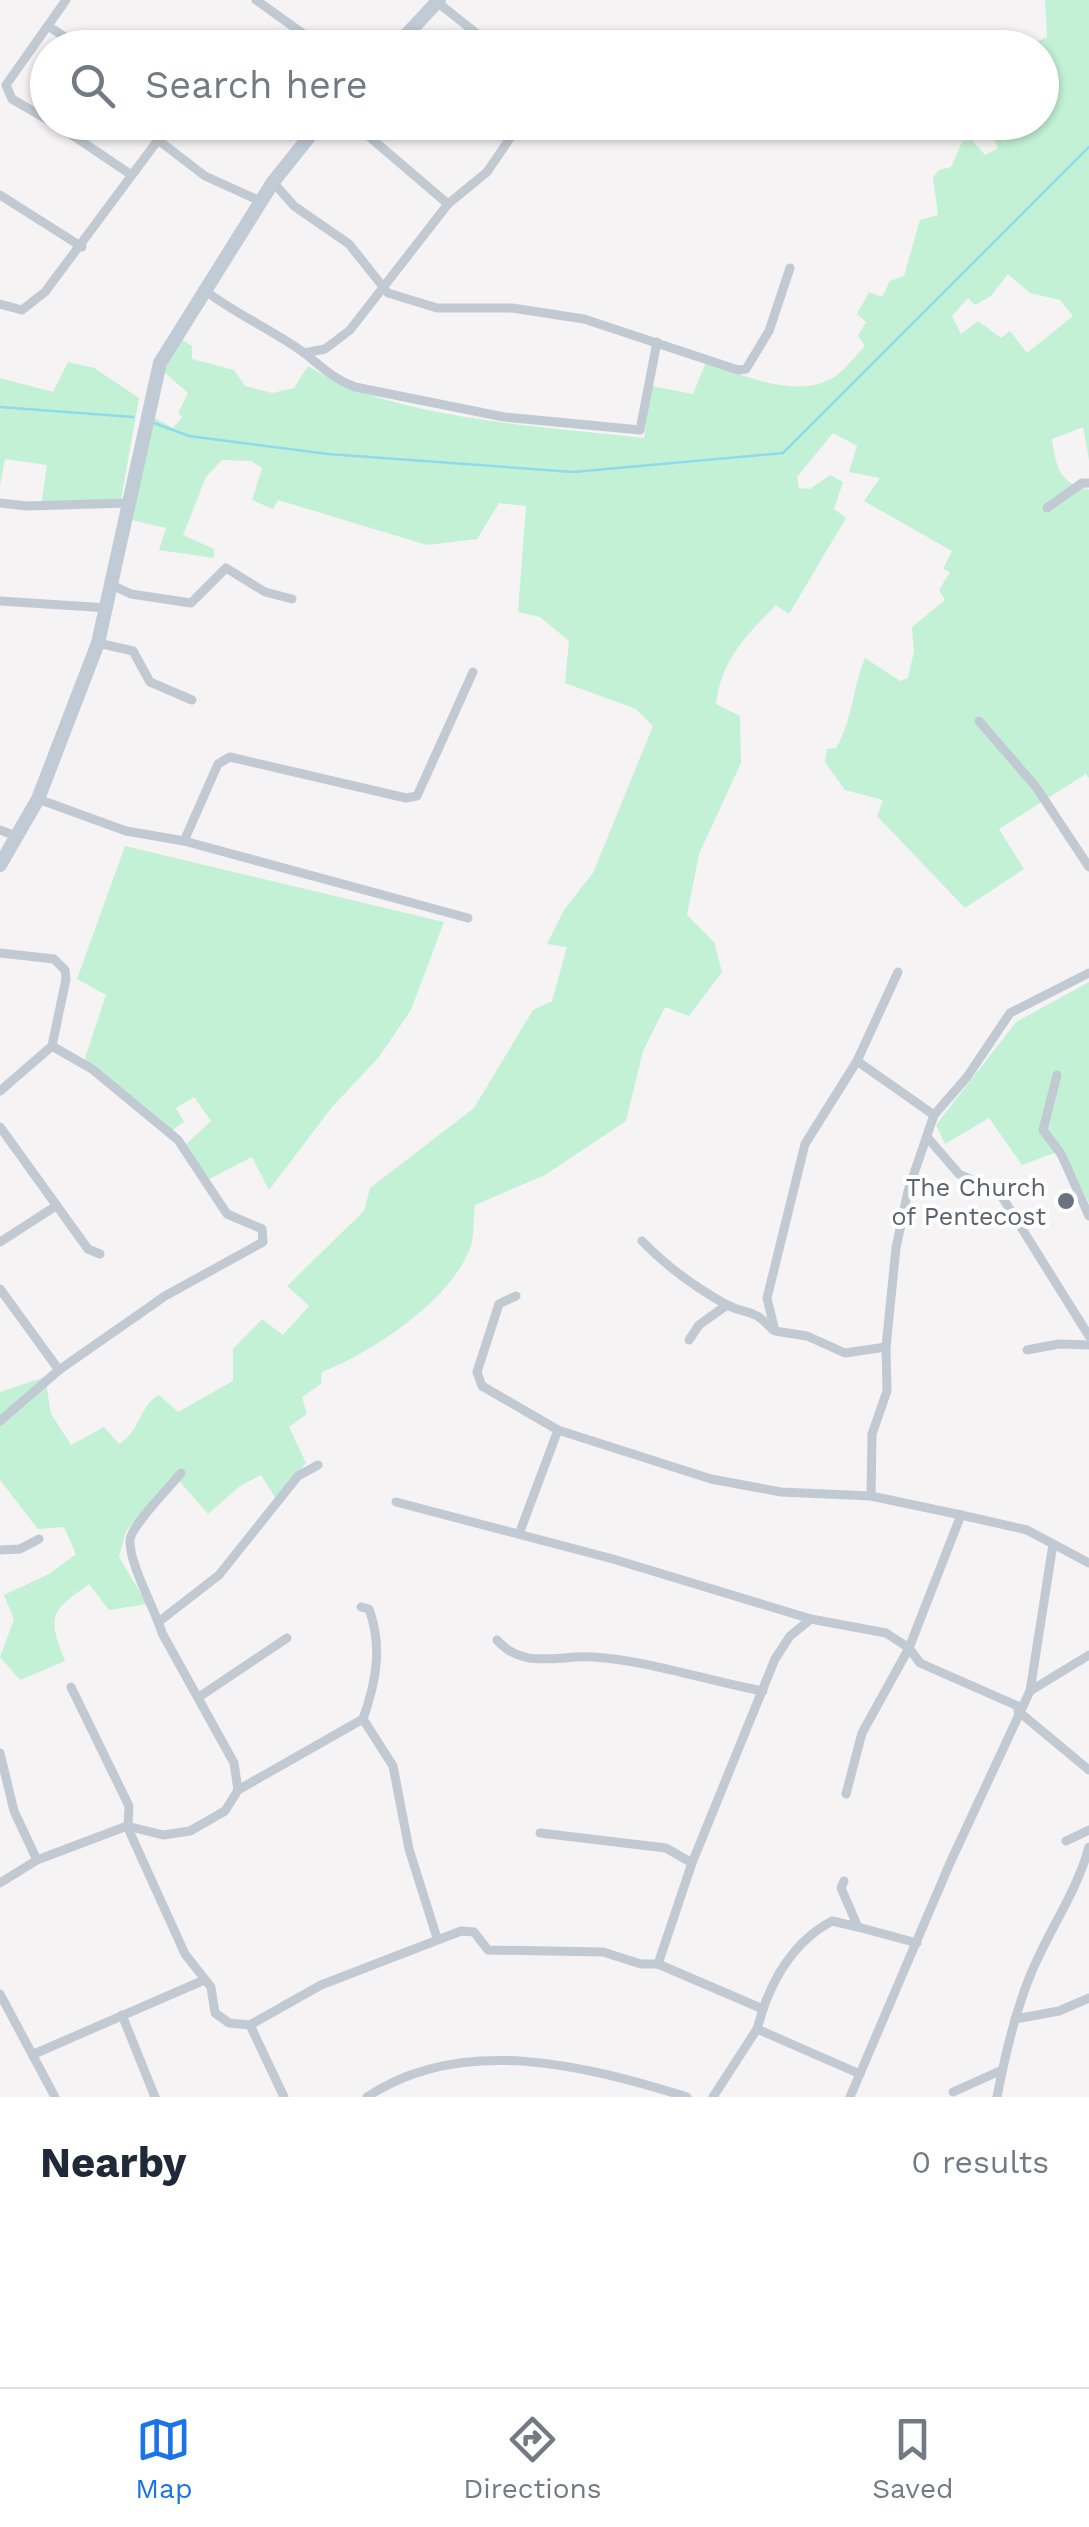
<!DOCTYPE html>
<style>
body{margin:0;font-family:"Work Sans",sans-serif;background:#f6f6f7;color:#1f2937}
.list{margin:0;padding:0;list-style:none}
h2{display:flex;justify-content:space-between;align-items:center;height:130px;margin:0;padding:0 40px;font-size:42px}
h2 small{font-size:32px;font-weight:400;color:#747a83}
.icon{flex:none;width:55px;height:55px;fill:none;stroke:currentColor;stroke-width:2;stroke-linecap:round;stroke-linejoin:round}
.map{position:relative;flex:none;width:1089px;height:2097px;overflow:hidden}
.search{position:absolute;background:#fff;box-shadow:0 2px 8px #0004;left:30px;right:30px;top:30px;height:110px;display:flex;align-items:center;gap:25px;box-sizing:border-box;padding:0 35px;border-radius:55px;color:#747a83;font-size:38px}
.sheet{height:290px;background:#fff}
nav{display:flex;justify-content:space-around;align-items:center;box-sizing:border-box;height:140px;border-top:2px solid #e0e1e3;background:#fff;font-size:28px;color:#747a83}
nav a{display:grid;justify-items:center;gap:5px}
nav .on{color:#1a73e8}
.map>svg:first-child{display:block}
</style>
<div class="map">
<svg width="1089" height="2097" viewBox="0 0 1089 2097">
<rect width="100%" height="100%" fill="#f5f3f3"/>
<g fill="#c3f1d5" fill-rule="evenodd">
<path d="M1045,0H1089V460L1083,427L1052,439C1056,467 1059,483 1089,490V778L1086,774L999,829L1024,869L965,908L877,816L883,800L845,790L825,762L827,749L836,748C853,718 852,690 865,658L900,681L908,678L914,651L912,627L945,600L939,590L950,572L943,569L952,551L864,501L880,478L849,472L857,446L833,433L797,477L799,488L810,489L830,475L843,482L834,509L846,518L789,614L776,605C746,635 721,661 716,704L740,716L741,763L699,854L687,915L714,942L722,972L689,1016L665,1007L643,1051L626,1121L545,1175L475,1205C473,1219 475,1239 469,1251C447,1303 372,1352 322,1372L321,1384L302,1397L307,1414L289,1427L306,1463L276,1499L261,1475L240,1486L208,1514L174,1475L126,1531L119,1557L147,1604L109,1610L89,1584C50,1612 47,1616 65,1661L20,1680L0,1657L14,1619L4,1595L49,1574L76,1554L64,1527L38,1529L0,1480V1392L45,1377L51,1414L71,1445L104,1427L119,1444C140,1432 139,1406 159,1395L178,1412L233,1381V1349L262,1319L283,1335L309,1306L287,1286L364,1211L370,1188L474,1108L533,1010L552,1001L567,947L547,944L564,910L593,873L653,726L636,709L565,683L569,641L540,617L518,612L526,506L499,503L477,539L427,545L278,500L273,509L252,500L262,468L251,461L222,460L206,477L183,535L214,549V558L159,550L166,528L132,520L151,416L173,428L182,417L178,413L188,393L164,372L179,338L192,346V359L234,370L245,386L272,393L294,388L308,366C390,420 545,426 644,438L651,386L693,394L706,362C742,375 801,402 837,375C847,368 856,355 865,346L858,336L866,322L857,314L869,292L882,297L890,281L904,276L920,220L938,215L933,177L939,170L951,167L962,142L972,140L985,155L998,148L987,123L1042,122V48L1026,47L1047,37ZM1008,274L1030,293L1060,300L1073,316L1027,353L1010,331L1001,338L978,321L961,334L952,316L968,298L975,305L991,296Z"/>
<path d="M68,362L94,368L139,398L120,505L41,507L47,465L5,459L0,486V378L53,392Z"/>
<path d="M125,846L444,922L411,1010L378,1058L332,1107L269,1190L252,1157L209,1179L182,1148L211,1121L194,1097L176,1108L184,1122L170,1132L84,1061L106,995L77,979Z"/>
<path d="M1089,982V1203L1062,1150L1022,1165L989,1118L945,1144L936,1125L1016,1022Z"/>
</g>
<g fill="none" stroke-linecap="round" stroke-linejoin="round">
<g stroke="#90daee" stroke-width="2.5">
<path d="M0,407L133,417"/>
<path d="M154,423L189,436L328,454L573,472L783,453L1089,147"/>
</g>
<g stroke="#c1cad2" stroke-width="9">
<path d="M256,0L323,48"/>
<path d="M437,2L495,48"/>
<path d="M48,26L82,48"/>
<path d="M48,120L12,99L6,85L66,0"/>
<path d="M53,122L130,174"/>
<path d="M352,122L448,204"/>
<path d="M500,122L516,134"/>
<path d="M158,140L205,176L260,201"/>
<path d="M273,182L294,206L349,244L388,293L437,308H512L584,319L738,370L746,369L769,331L790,268"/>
<path d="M0,195L82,247"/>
<path d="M203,289C235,314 271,329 303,352C321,366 333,379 355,387L504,417L640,430L657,342"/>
<path d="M0,304L22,310L45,292L158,140L163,122"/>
<path d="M304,353L325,349L350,330L448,204L487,172L521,122"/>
<path d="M0,503L27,506L128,503"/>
<path d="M1047,508L1082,483H1089"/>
<path d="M114,586L131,594L191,603L226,568L265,592L292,599"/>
<path d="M0,601L108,608"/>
<path d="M98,643L133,651L150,682L192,700"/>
<path d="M979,721L1036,787L1089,867"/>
<path d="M38,799L126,831L184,841L468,918"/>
<path d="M0,830L18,837"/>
<path d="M184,841L218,764L230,757L406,798L417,796L473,672"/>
<path d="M0,953L54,959L65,970L66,979L52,1046L0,1091"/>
<path d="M857,1061L934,1115"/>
<path d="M1057,1075L1043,1130L1061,1154L1089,1216"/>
<path d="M0,1127L88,1249L100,1254"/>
<path d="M927,1137L959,1174L999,1192L1089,1336"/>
<path d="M642,1241C666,1266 697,1288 725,1304C747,1316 751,1306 773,1330"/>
<path d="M0,1242L56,1206"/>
<path d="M0,1289L59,1370"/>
<path d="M516,1296L499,1304L477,1372L482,1386L558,1430L711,1479L781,1492L871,1496L961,1515L1027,1530L1089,1563"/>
<path d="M689,1340L699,1325L727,1305"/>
<path d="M886,1347L845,1353L807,1336L775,1331L767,1298L805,1144L857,1061L898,972"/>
<path d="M1027,1350L1059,1344L1089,1345"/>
<path d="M0,1421L59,1370L165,1296L263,1242L262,1229L227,1214L178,1140L92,1069L52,1046"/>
<path d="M181,1473C169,1488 137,1520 131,1536C124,1555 157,1613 162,1633L234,1763L238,1790"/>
<path d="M871,1496L872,1434L887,1391L886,1347L896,1248L908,1191L934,1115L967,1077L1010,1013L1089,973"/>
<path d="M396,1502L613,1559L811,1619L886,1633L909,1648L920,1663L1020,1707"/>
<path d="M519,1534L558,1430"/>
<path d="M0,1550L20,1549L39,1539"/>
<path d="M161,1620L219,1575L298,1476L318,1465"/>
<path d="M497,1640C523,1670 559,1655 593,1657C647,1660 708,1681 763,1691"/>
<path d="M71,1687L129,1806L128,1826"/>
<path d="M1030,1691L1089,1655"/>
<path d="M199,1697L287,1638"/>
<path d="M1018,1711L1089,1770"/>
<path d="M363,1719L393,1766L409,1849L437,1938"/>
<path d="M0,1753L14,1811L37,1860"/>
<path d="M846,1794L862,1733L909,1648L961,1515"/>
<path d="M127,1826L185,1954L211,1987L215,2013L229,2023L250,2025L321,1985L461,1931L474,1932L488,1950L603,1952L641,1964H658L692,1863L775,1659L790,1636L811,1619"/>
<path d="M540,1833L666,1848L692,1863"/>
<path d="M1066,1841L1089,1830"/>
<path d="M844,1881L841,1888L858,1927L917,1943"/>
<path d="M0,1883L37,1860L127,1826L163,1835L190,1831L225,1811L238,1790L363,1719C376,1682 383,1647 369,1609L361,1607"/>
<path d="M658,1964L763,2009L757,2029L713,2097"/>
<path d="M0,1994L55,2097"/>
<path d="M763,2009C776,1972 798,1939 832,1921L858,1927"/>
<path d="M122,2015L155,2097"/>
<path d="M1015,2019L1059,2011L1089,1998"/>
<path d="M250,2025L284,2097"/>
<path d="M757,2029L860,2074"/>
<path d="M34,2054L202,1981"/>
<path d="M953,2092L1002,2070"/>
<path d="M367,2097C462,2033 587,2066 687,2097"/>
<path d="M850,2097L950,1863L1030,1691L1053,1544"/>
<path d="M997,2097C1005,2055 1014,2015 1030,1976C1048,1931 1076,1894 1089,1847"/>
</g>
<g stroke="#c1cbd6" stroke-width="14">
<path d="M394,48L439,0"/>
<path d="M0,865L38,799L98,643L160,363L273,182L321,122"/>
</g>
</g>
<circle fill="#6b7280" stroke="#fff" stroke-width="4" cx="1066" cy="1201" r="10"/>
<g text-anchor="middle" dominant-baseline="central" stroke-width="8" stroke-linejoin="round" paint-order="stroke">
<g font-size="25" fill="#5b616d" stroke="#fff" text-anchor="end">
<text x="1046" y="1187">The Church<tspan x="1046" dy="29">of Pentecost</tspan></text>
</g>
</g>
</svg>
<div class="search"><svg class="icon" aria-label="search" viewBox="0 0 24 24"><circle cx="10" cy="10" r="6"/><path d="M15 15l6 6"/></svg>Search here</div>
</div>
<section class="sheet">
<h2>Nearby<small>0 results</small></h2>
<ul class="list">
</ul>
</section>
<nav>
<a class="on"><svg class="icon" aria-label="map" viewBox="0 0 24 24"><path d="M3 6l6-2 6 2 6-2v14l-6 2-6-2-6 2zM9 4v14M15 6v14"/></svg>Map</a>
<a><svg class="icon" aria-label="directions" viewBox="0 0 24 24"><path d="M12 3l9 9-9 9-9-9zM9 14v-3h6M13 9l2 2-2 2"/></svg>Directions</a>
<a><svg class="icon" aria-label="saved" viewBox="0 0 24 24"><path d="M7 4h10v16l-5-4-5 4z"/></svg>Saved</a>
</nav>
